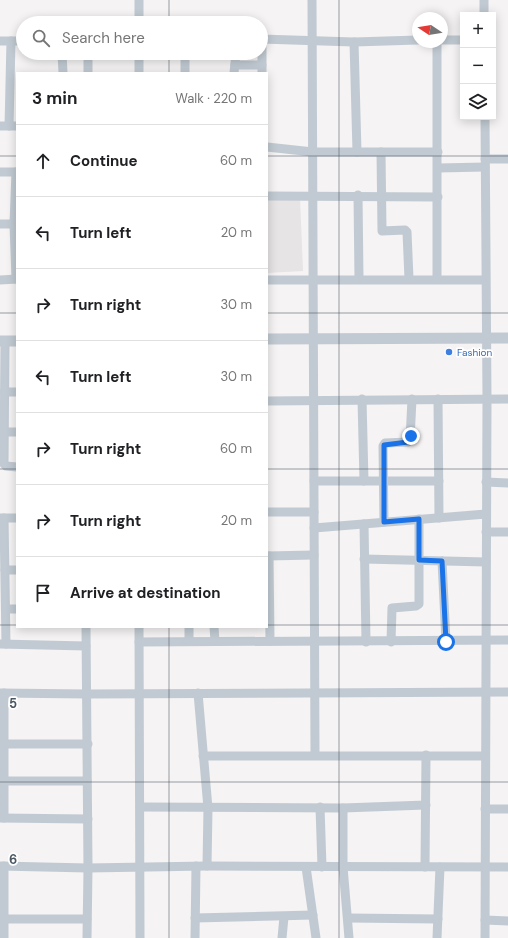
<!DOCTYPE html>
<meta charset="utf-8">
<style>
body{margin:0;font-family:"DM Sans",sans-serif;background:#f6f6f6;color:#202124}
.controls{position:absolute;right:12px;top:12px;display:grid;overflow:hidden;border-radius:0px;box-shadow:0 2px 10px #0003}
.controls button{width:36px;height:36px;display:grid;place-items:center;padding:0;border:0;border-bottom:1px solid #e0e0e0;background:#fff;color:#202124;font:20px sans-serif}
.compass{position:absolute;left:412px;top:12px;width:36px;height:36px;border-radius:50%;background:#fff;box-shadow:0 2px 10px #0003;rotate:282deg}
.stop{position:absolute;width:12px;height:12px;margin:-9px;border:3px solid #1a73e8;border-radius:50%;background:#fff}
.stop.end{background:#1a73e8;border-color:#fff;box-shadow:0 1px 4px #0008}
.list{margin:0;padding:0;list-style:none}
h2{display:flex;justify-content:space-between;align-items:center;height:52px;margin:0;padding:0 16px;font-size:17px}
h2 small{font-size:13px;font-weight:400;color:#757577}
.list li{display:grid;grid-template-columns:26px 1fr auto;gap:12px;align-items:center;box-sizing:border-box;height:72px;padding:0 16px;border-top:1px solid #e0e0e0}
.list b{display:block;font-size:15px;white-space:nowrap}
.list em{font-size:13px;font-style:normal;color:#757577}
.icon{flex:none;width:22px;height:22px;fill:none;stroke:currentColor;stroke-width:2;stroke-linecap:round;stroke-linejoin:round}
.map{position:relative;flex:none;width:508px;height:938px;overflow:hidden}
.search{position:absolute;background:#fff;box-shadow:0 2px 10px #0003;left:16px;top:16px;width:252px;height:44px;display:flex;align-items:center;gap:10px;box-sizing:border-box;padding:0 14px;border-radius:22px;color:#757577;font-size:15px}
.panel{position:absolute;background:#fff;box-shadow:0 2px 10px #0003;left:16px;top:72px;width:252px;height:556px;border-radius:0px}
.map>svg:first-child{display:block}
</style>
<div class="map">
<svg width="508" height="938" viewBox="0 0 508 938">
<rect width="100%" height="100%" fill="#f5f3f3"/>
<path fill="#e6e4e5" d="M300,198L303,271L267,273V199Z"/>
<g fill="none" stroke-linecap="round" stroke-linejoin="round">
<g stroke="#c1cad2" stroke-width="9">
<path d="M139,0V23"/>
<path d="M312,0L315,755"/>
<path d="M484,0V15"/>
<path d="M261,39L354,42L418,40"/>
<path d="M442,40H463"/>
<path d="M0,41H23"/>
<path d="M354,42L357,152"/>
<path d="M437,42V279"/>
<path d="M62,53L63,73"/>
<path d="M185,53V73"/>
<path d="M235,65H262"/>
<path d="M88,73V53"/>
<path d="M139,73V53"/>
<path d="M234,73L236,53"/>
<path d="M262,73V39"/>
<path d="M485,117L487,399L485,938"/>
<path d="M0,126H17"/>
<path d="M9,126L11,41"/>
<path d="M267,147L313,152H438"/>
<path d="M381,152L382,231L405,230L407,232L409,279"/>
<path d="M485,159H508"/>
<path d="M438,168L485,167"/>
<path d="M0,172H17"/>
<path d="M16,172L14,224L16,279"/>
<path d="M358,195L359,279"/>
<path d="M267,196L438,197"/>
<path d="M0,224H14"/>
<path d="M0,280L17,279"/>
<path d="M267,280H485"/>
<path d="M5,341L4,464L6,466L17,467"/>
<path d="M4,392H17"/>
<path d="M362,399L364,481"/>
<path d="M438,399L439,518"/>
<path d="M267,401L508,399"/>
<path d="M4,432H17"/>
<path d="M314,481H439"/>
<path d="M486,482L508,483"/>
<path d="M267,512H314"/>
<path d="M0,518H17"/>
<path d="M4,518L6,644"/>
<path d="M384,522L383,446L385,443L408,442L410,440L412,399"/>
<path d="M364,524L366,642"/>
<path d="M314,528L486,514"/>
<path d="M486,532H508"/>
<path d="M267,556L314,555"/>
<path d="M269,556L270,641"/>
<path d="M364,559L486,562"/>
<path d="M442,561L446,642"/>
<path d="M5,570H17"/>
<path d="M6,609H17"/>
<path d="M86,627L88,868L87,938"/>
<path d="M139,627L140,938"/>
<path d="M214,627L215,641"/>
<path d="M189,641V627"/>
<path d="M139,642L508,640"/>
<path d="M391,642L392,608L416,606L419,604V519"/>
<path d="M0,644L86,646"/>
<path d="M0,693L87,694L508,692"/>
<path d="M4,693V818"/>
<path d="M198,693L208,808L207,866"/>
<path d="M4,744H88"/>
<path d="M203,756H485"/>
<path d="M4,781H87"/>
<path d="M140,807L343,808L426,805"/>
<path d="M320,807L322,867"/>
<path d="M343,808V867L349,938"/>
<path d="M485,809H508"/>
<path d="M0,818L88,819"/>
<path d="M0,866L88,868L207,866L508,867"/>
<path d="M306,867L316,938"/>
<path d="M425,867L426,755"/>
<path d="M195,918L313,915"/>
<path d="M348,918L438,919"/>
<path d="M4,919H87"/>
<path d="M485,920L508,921"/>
<path d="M4,938V866"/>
<path d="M195,938L196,866"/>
<path d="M282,938L284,917"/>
<path d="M437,938L440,867"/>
</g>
<g stroke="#c1cad2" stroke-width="11">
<path d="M267,339L508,338"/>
<path d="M0,341H17"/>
</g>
</g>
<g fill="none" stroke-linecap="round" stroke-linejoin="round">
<path stroke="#1a73e8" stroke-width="5" d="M411,436L408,442L384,445V522L419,519V560L442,561L446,642"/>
</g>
<path fill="none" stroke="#4a5661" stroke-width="1" stroke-opacity="0.55" d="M169,0V23M339,0V938M169,53V73M0,156H17M267,156H508M0,313H17M267,313H508M0,469H17M267,469H508M0,625H17M267,625H508M169,627V938M0,782H508"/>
<circle fill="#3f7fe0" stroke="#fff" stroke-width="1.5" cx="449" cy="352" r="4"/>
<g text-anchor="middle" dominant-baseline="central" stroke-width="3.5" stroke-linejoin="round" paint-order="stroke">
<g font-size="10" fill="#366cbe" stroke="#fff" text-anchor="start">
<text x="457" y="352">Fashion</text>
</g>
</g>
<g font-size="13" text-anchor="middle" font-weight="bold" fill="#4a5661" stroke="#fff" stroke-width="3.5" stroke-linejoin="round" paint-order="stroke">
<text x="13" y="708">5</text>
<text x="13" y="864">6</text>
</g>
</svg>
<div class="controls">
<button>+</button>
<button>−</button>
<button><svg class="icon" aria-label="layers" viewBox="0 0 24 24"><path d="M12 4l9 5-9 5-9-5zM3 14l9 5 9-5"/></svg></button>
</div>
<svg class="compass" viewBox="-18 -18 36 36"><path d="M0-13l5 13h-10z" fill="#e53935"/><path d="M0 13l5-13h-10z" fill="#757577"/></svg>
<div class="stop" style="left:446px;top:642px"></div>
<div class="stop end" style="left:411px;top:436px"></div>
<div class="search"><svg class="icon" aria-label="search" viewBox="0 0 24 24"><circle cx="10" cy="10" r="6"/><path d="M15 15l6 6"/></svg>Search here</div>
<section class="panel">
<h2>3 min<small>Walk · 220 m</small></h2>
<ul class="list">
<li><svg class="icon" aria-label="ahead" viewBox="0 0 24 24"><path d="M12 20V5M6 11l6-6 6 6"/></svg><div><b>Continue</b></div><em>60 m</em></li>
<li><svg class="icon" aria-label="left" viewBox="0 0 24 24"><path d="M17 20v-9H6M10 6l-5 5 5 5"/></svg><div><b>Turn left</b></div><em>20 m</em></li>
<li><svg class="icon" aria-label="right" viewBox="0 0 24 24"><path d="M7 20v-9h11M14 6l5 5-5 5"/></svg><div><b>Turn right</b></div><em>30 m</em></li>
<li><svg class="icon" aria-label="left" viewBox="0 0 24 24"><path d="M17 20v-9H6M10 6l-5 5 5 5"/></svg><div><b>Turn left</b></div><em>30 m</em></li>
<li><svg class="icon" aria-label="right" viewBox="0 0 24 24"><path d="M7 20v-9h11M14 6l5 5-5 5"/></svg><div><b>Turn right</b></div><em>60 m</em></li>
<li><svg class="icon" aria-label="right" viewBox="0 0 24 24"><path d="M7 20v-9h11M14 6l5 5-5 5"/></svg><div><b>Turn right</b></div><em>20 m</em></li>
<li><svg class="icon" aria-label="arrive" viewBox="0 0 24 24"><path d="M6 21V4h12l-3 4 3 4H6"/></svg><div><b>Arrive at destination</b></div></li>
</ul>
</section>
</div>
